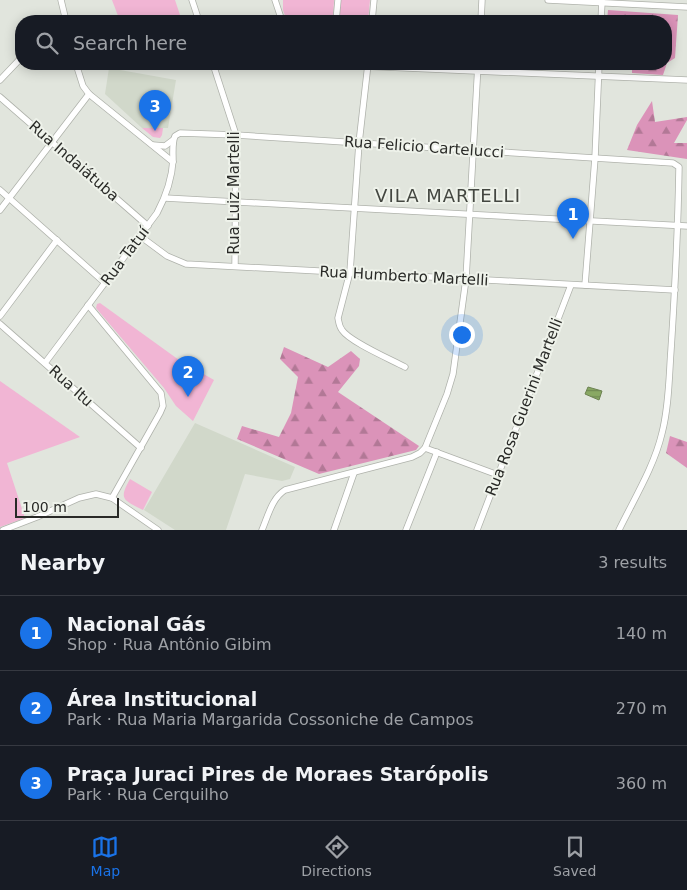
<!DOCTYPE html>
<meta charset="utf-8">
<style>
body{margin:0;font-family:"DejaVu Sans",sans-serif;background:#242831;color:#f1f3f6}
.scale{position:absolute;left:15px;bottom:12px;width:104px;box-sizing:border-box;padding-left:5px;border:2px solid #292a27;border-top:0;font-size:14px;line-height:18px;white-space:nowrap;color:#292a27;-webkit-text-stroke:4px #eef2ea;paint-order:stroke}
.you{position:absolute;left:461px;top:334px;width:18px;height:18px;margin:-12px;border:4px solid #fff;border-radius:50%;background:#1a73e8;box-shadow:0 0 0 8px #1a73e833}
.badge{display:grid;place-items:center;width:32px;height:32px;border-radius:50%;background:#1a73e8;color:#fff;font-size:16px;font-weight:700}
.pin{position:absolute;translate:-50% -41px;filter:drop-shadow(0 1px 2px #0008)}
.pin::after{content:'';position:absolute;top:26px;width:18px;height:15px;background:inherit;clip-path:polygon(0 0,100% 0,50% 100%)}
.list{margin:0;padding:0;list-style:none}
h2{display:flex;justify-content:space-between;align-items:center;height:65px;margin:0;padding:0 20px;font-size:21px}
h2 small{font-size:16px;font-weight:400;color:#9ea1a6}
.list li{display:grid;grid-template-columns:32px 1fr auto;gap:15px;align-items:center;box-sizing:border-box;height:75px;padding:0 20px;border-top:1px solid #363941}
.list b{display:block;font-size:19px;white-space:nowrap}
.list p{margin:0;font-size:16px;white-space:nowrap;color:#9ea1a6}
.list em{font-size:16px;font-style:normal;color:#9ea1a6}
.icon{flex:none;width:28px;height:28px;fill:none;stroke:currentColor;stroke-width:2;stroke-linecap:round;stroke-linejoin:round}
.map{position:relative;flex:none;width:687px;height:530px;overflow:hidden}
.search{position:absolute;background:#171b24;box-shadow:0 2px 12px #0003;left:15px;right:15px;top:15px;height:55px;display:flex;align-items:center;gap:12px;box-sizing:border-box;padding:0 18px;border-radius:20px;color:#9ea1a6;font-size:19px}
.sheet{height:290px;background:#171b24}
nav{display:flex;justify-content:space-around;align-items:center;box-sizing:border-box;height:70px;border-top:1px solid #363941;background:#171b24;font-size:14px;color:#9ea1a6}
nav a{display:grid;justify-items:center;gap:2px}
nav .on{color:#1a73e8}
.map>svg:first-child{display:block}
</style>
<div class="map">
<svg width="687" height="530" viewBox="0 0 687 530">
<defs>
<pattern id="forest-firs" width="22" height="20" patternUnits="userSpaceOnUse" patternTransform="scale(1.25)"><rect width="22" height="20" fill="#db93b9"/><path d="M5 1l3.5 6h-7zM16 11l3.5 6h-7z" fill="#b27896"/></pattern>
<pattern id="water-rules" width="6" height="5" patternUnits="userSpaceOnUse" patternTransform="scale(1.25)"><rect width="6" height="5" fill="#89a863"/><path d="M0 2.5h6" fill="none" stroke="#708952"/></pattern>
</defs>
<rect width="100%" height="100%" fill="#e1e5dd"/>
<g fill="#d1d8ca">
<path d="M109,68L176,80L168,128H142L105,94Z"/>
<path d="M195,423L295,467L290,479L282,481L245,474L226,530H175L144,510Z"/>
</g>
<g fill="#f1b5d4">
<path d="M112,0H175L182,21H120Z"/>
<path d="M283,0H334L333,21H287L283,10Z"/>
<path d="M341,0H370L368,21H339Z"/>
<path d="M142,128H163L162,135L160,138L153,137Z"/>
<path d="M100,303L179,360L214,380L193,421L176,406L164,388L96,308L97,304Z"/>
<path d="M0,381L80,437L7,463L25,518L0,527Z"/>
<path d="M130,479L152,492L143,510C124,500 118,500 130,479Z"/>
</g>
<g fill="url(#forest-firs)">
<path d="M608,10L678,15L675,58L667,63L663,75L632,73V64H666V21H607Z"/>
<path d="M652,101L655,122L687,117V120L674,143H687V159L627,150L637,125Z"/>
<path d="M284,347L328,367L351,351L360,359L359,366L338,392L419,446L416,450L319,474L237,439L242,426L279,437L291,413L298,377L280,359Z"/>
<path d="M670,436L687,442V468L666,453Z"/>
</g>
<path fill="url(#water-rules)" stroke="#6c8251" d="M588,387L602,391L599,400L585,394Z"/>
<g fill="none" stroke-linecap="round" stroke-linejoin="round">
<defs>
<g id="minor">
<path d="M61,0L66,21"/>
<path d="M192,0L199,21"/>
<path d="M275,0L282,21"/>
<path d="M548,0L687,7"/>
<path d="M336,21L338,0"/>
<path d="M372,21L374,0"/>
<path d="M481,21L482,0"/>
<path d="M601,21L602,1"/>
<path d="M76,64L83,86L89,94L173,162"/>
<path d="M213,64L236,135L235,266"/>
<path d="M315,64L687,80"/>
<path d="M368,64L359,143L350,272L338,318C339,323 339,326 342,330C350,342 390,359 405,367"/>
<path d="M0,80L21,58"/>
<path d="M0,97L148,226"/>
<path d="M153,145L165,146L173,140"/>
<path d="M0,190L105,283"/>
<path d="M165,198L687,226"/>
<path d="M0,210L89,94"/>
<path d="M140,236L167,256L186,264L675,290"/>
<path d="M585,285L595,158L599,64"/>
<path d="M88,305L161,393L163,406L160,413L112,498"/>
<path d="M0,316L57,240"/>
<path d="M0,324L141,448"/>
<path d="M45,363L157,213C166,196 172,179 173,160C173,152 172,143 175,136L180,133L236,135L673,163L679,167C678,228 675,289 671,350C669,377 669,406 662,433C654,467 634,499 619,530"/>
<path d="M425,448L498,475"/>
<path d="M3,530L37,517L79,498L96,494L112,498L158,530"/>
<path d="M262,530C268,516 272,498 285,490L412,457L420,453L425,448L447,394L453,374L466,279L478,64"/>
<path d="M334,530L354,473"/>
<path d="M406,530L437,452"/>
<path d="M477,530L571,285"/>
</g>
</defs>
<use href="#minor" stroke="#afb2ab" stroke-width="7"/>
<use href="#minor" stroke="#fff" stroke-width="5.5"/>
</g>
<g text-anchor="middle" dominant-baseline="central" stroke-width="4" stroke-linejoin="round" paint-order="stroke">
<g font-size="15" fill="#292a27" stroke="#eef2ea">
<text transform="translate(424 147) rotate(4)">Rua Felicio Cartelucci</text>
<text transform="translate(74 161) rotate(41)">Rua Indaiátuba</text>
<text transform="translate(234 193) rotate(-90)">Rua Luiz Martelli</text>
<text transform="translate(125 256) rotate(-53)">Rua Tatuí</text>
<text transform="translate(404 276) rotate(3)">Rua Humberto Martelli</text>
<text transform="translate(71 386) rotate(42)">Rua Itu</text>
<text transform="translate(524 407) rotate(-69)">Rua Rosa Guerini Martelli</text>
</g>
<g font-size="18" letter-spacing="1" fill="#444741" stroke="#eef2ea">
<text x="448" y="195">VILA MARTELLI</text>
</g>
</g>
</svg>
<div class="scale">100 m</div>
<div class="you"></div>
<div class="pin badge" style="left:573px;top:239px">1</div>
<div class="pin badge" style="left:188px;top:397px">2</div>
<div class="pin badge" style="left:155px;top:131px">3</div>
<div class="search"><svg class="icon" aria-label="search" viewBox="0 0 24 24"><circle cx="10" cy="10" r="6"/><path d="M15 15l6 6"/></svg>Search here</div>
</div>
<section class="sheet">
<h2>Nearby<small>3 results</small></h2>
<ul class="list">
<li><span class="badge">1</span><div><b>Nacional Gás</b><p>Shop · Rua Antônio Gibim</p></div><em>140 m</em></li>
<li><span class="badge">2</span><div><b>Área Institucional</b><p>Park · Rua Maria Margarida Cossoniche de Campos</p></div><em>270 m</em></li>
<li><span class="badge">3</span><div><b>Praça Juraci Pires de Moraes Starópolis</b><p>Park · Rua Cerquilho</p></div><em>360 m</em></li>
</ul>
</section>
<nav>
<a class="on"><svg class="icon" aria-label="map" viewBox="0 0 24 24"><path d="M3 6l6-2 6 2 6-2v14l-6 2-6-2-6 2zM9 4v14M15 6v14"/></svg>Map</a>
<a><svg class="icon" aria-label="directions" viewBox="0 0 24 24"><path d="M12 3l9 9-9 9-9-9zM9 14v-3h6M13 9l2 2-2 2"/></svg>Directions</a>
<a><svg class="icon" aria-label="saved" viewBox="0 0 24 24"><path d="M7 4h10v16l-5-4-5 4z"/></svg>Saved</a>
</nav>
